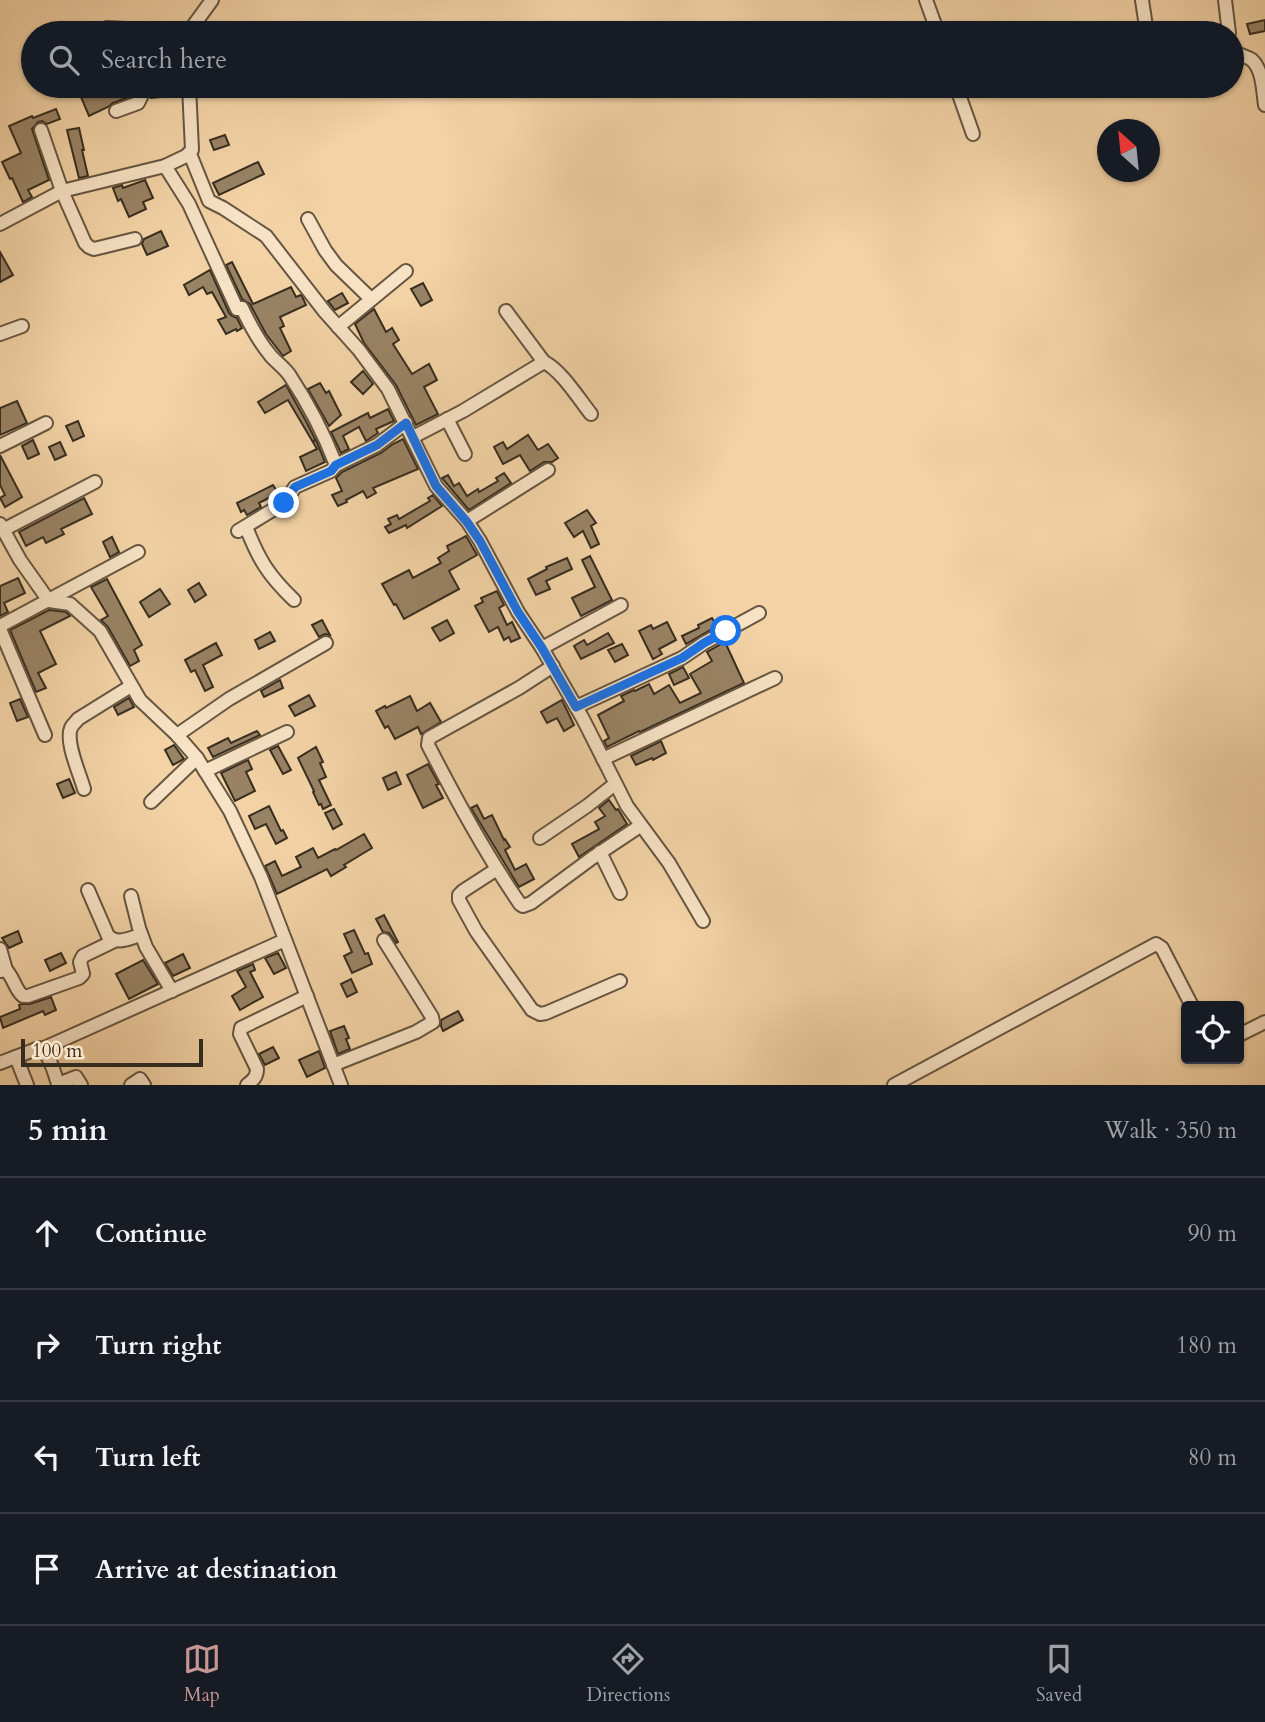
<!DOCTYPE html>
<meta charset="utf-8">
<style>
body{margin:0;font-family:Cardo,serif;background:#20242c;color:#f1f3f6}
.controls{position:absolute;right:21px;bottom:21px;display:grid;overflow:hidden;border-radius:7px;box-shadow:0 2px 5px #0004}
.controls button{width:63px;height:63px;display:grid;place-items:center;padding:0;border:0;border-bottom:2px solid #363941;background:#171b24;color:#f1f3f6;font:35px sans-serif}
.compass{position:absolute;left:1097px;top:119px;width:63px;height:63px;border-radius:50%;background:#171b24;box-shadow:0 2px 5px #0004;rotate:333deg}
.scale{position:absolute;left:21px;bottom:18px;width:182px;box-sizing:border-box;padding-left:7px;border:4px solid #372d1f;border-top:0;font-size:19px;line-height:24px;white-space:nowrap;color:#372d1f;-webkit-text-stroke:5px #f7e2c5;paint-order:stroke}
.stop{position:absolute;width:21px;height:21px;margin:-16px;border:5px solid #1a73e8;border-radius:50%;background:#fff}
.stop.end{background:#1a73e8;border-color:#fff;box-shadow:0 2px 7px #0008}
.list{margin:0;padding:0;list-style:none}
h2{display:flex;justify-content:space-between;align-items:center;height:91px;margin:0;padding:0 28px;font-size:30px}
h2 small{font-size:23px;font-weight:400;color:#9ea1a6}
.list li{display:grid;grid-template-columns:46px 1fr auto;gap:21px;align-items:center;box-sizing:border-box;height:112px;padding:0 28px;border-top:2px solid #363941}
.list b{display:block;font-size:26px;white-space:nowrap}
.list em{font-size:23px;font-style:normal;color:#9ea1a6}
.icon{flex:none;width:38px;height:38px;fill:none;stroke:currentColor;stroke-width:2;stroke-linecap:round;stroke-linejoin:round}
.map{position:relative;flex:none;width:1265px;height:1085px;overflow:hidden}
.search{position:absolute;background:#171b24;box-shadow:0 2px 5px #0004;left:21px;right:21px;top:21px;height:77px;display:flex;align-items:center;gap:18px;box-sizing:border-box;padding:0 24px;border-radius:38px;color:#9ea1a6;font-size:26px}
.sheet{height:539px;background:#171b24}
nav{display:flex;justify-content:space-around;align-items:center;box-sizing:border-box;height:98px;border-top:2px solid #363941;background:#171b24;font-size:19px;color:#9ea1a6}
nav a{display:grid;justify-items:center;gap:4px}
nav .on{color:#c59692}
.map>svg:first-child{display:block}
</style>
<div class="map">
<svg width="1265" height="1085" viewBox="0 0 1265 1085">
<rect width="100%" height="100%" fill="#f3d3a6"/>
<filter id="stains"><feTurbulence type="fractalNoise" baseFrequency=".00286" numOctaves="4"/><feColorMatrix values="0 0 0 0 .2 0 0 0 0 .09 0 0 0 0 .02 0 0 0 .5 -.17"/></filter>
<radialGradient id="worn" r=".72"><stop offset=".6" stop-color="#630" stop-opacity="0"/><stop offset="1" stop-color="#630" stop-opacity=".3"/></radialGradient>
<g fill="#998365" stroke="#372d1f" stroke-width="2">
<path d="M1265,20V31L1250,34L1247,24Z"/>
<path d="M114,86H124L129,97L113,103L108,107L89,116L81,97L92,92L93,95Z"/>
<path d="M170,86L171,96L151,98L150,87Z"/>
<path d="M56,109L60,119L47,124L42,121L38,122L32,129L49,180L28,190L32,197L23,202L12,178L10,179L2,162L21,153L9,126L32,116L33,118Z"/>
<path d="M79,128L84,150H82L88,176L79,178L67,130Z"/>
<path d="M225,135L229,145L214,150L210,140Z"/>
<path d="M258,162L264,174L219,195L213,183Z"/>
<path d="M145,180L153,198L143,202L146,209L129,217L121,199L118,201L113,188L122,185L123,188Z"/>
<path d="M161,231L168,246L147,255L142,244L144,239Z"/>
<path d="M0,252L13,275L0,282Z"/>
<path d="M232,262L253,304L291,287L296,297L301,295L302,296L306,305L280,317L284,326L280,328L291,351L283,356L280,352L266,334L250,304L242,299L226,265Z"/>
<path d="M210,270L229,313L232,316L237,318L242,328L237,331L236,329L226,334L218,320L226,317L212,292L207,294L203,287L189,295L184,285Z"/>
<path d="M423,283L432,300L421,306L411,289Z"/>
<path d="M342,293L348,303L335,310L328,301Z"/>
<path d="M374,309L386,332L392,328L399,340L393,344L412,374L429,364L437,380L424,387L438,414L416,425L396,385L364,343L355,324Z"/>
<path d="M363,371L373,384L363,394L351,382Z"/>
<path d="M320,383L326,393L329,391L341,415L329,426L308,389Z"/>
<path d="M286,385L307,423L315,439L314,441L316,440L325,462L306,471L300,457L317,449L288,400L265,413L258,402Z"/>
<path d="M17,401L27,423L0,435V408Z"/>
<path d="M388,409L394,421L376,429L378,433L366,441L359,427L343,436L349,449L341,453L331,432L368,413L370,418Z"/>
<path d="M78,421L84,436L73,441L66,426Z"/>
<path d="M528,435L538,450L548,444L558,458L552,462H544L530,471L520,455L503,464L494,447L503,442L507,449Z"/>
<path d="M403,439L418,469L373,488L376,493L367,498L363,491L346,500L347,502L338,506L332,495L342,491L336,478L342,472L381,453L393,444Z"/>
<path d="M33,440L39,454L28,459L22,446Z"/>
<path d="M60,442L66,455L55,460L49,447Z"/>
<path d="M0,455L22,497L5,507L0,498L5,495L0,485Z"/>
<path d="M504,473L511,483L469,510L442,478L448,475L454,486L459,483L467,496L478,489L479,492L498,481L496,478Z"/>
<path d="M273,485L278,493L259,503L261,507L247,515L244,510L241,512L237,503Z"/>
<path d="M433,495L442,506L407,528L406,525L389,533L385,527L391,524L388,519L397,515L399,519L430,501L428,498Z"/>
<path d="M84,498L92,514L61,529L64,534L46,543L43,537L26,546L19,532Z"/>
<path d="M587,510L596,523L591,526L599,544L591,548L583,531L574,537L565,523Z"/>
<path d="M466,536L477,555L449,571L459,589L404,619L396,604L394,605L382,584L409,570L413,578L441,563L438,558L449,551L447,546Z"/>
<path d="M112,537L119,552L110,557L103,542Z"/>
<path d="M590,556L612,600L581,616L572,598L595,587L582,560Z"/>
<path d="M567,558L572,569L546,581L550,589L536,595L528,579L547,569L546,567Z"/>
<path d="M18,578L25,593L4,603L8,612L0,616V586Z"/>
<path d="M107,579L142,645L134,650L139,661L130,666L108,627L101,620L108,616L91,587Z"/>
<path d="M199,583L206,595L195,602L188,590Z"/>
<path d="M160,589L170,604L149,617L140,602Z"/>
<path d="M497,591L504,605L499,608L507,625L512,622L520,638L511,642L509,637L504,640L498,627L489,632L475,606L483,602L481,598Z"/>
<path d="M49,610L66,612L70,616L40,631L56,664L38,673L46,688L36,692L10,630Z"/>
<path d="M712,618L717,626L686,644L682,636L699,628L698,625Z"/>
<path d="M322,620L330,635L325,634L319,637L312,625Z"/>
<path d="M447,620L454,633L440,641L432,628Z"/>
<path d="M667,622L676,640L659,649L662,654L653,659L639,631L651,625L653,629Z"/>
<path d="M270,632L275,641L259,649L255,640Z"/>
<path d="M608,633L614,643L581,659L574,646L584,640L587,645Z"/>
<path d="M725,642L744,683L640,732L639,731L607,747L604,741L609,738L598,715L624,701L621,696L634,690L635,691L649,684L654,694L669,685L680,703L701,693L690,674L712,661L707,652Z"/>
<path d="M216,643L222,655L203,665L213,687L205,691L195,670L191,672L185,660Z"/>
<path d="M622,644L628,655L615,662L608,650Z"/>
<path d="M683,667L689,678L674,685L669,674Z"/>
<path d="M280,680L283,688L264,697L261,691Z"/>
<path d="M309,695L315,706L295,716L289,706Z"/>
<path d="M410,696L417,711L430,703L441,722L421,734L418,727L395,739L388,726L385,728L376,711L385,706L386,708Z"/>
<path d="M129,698L134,707L118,715L114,707Z"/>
<path d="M20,699L28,717L17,721L10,703Z"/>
<path d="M562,700L574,725L564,731L557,718L547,723L541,712Z"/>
<path d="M257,731L260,735L213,757L208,748L228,738L231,743Z"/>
<path d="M661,741L666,753L653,760L652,758L636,765L631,756Z"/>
<path d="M174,745L184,759L173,765L165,750Z"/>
<path d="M278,746L291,770L283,774L270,750Z"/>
<path d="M316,747L323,762L320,763L326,777L319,780L331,805L323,809L321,804L319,805L313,792L314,791L298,758Z"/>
<path d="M248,760L252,769L246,772L255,791L235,801L221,773Z"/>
<path d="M428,764L439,784L436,785L443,798L423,808L407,775Z"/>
<path d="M396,772L401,784L388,790L383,778Z"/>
<path d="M69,779L75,793L63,798L57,784Z"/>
<path d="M609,800L616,810L618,809L627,824L579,857L572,844L599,829L595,822L605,816L599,808Z"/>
<path d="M477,805L484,819L492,815L504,840L505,839L510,847L505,850L515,870L526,864L534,879L519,887L471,808Z"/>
<path d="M269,806L281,831L283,830L287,838L276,844L266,824L255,829L249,816Z"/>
<path d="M334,809L342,824L333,829L325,813Z"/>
<path d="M364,834L372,848L344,865L346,867L331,876L327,869L277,894L265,866L275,861L282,876L301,867L296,857L313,848L318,858L335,849L336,850Z"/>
<path d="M384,915L398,942L396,943L389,933L383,932L376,919Z"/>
<path d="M354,930L365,954L368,953L372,964L352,973L344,956L352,952L344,934Z"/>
<path d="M18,931L22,942L9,948L2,938Z"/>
<path d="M61,953L66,963L50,971L45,960Z"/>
<path d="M278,953L286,968L274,974L265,958Z"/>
<path d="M183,954L190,968L173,976L165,963Z"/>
<path d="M143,960L158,984L129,999L116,974Z"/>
<path d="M253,964L255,970L250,972L263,997L240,1010L232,996L246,987L237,971Z"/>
<path d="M351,979L357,992L347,997L341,984Z"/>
<path d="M51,997L56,1010L45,1015L43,1011L3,1028L0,1017L20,1009L19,1005L21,1004H30Z"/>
<path d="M458,1011L463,1020L443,1031L441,1026V1020Z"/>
<path d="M344,1026L349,1038L346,1039L350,1049L338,1054L330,1031Z"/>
<path d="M273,1047L279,1058L265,1065L259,1054Z"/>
<path d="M319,1051L325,1068L307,1077L299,1060Z"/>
</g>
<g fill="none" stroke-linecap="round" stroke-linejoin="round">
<defs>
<g id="minor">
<path d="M926,0L938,33"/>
<path d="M1142,0L1147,33"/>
<path d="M1225,0L1229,33"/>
<path d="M107,28L147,30L180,33"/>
<path d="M188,33L212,0"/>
<path d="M1232,49C1237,56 1245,55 1252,60C1263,70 1263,92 1265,105"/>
<path d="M956,86L973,134"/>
<path d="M116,111L138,103L141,97V86"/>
<path d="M41,130L62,191L85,243L89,247L94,249L135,239"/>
<path d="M190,154L209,201L223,208L266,236L325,312L359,350L388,389L436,486L467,521L480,541L518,612L542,648L583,719L627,806L669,863L703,921"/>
<path d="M165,166L189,204L237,309L242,308C250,325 259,342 271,356C277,363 285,368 290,376C308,403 324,434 336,465L331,471L295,487L284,503L238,531"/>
<path d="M308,219L325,250L336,265L371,299"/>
<path d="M0,224L62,191L165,166L186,156L192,150L189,86"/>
<path d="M506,311L544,362"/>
<path d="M338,327L406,271"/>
<path d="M0,334L22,326"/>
<path d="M447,419L465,454"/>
<path d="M413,437L463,411L544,362C561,370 579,399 591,414"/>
<path d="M0,446L46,423"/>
<path d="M336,465L377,445L406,423"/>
<path d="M467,521L548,470"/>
<path d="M0,524L20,560L49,601L70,604L100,631L140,700L177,735L197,758L230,811L261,877L341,1085"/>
<path d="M246,527C259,560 268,575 294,600"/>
<path d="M3,530L95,482"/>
<path d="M0,626L138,552"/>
<path d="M0,629L45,735"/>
<path d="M542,648L621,605"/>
<path d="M553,666L519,688L429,738L428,745C456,799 485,853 520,904L523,906L531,903L592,858L640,826"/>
<path d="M576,707L682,658L704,643L759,613"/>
<path d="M177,735L229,699L326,643"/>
<path d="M603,759L775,678"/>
<path d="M205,771L287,732"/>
<path d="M84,789C80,774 65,742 71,728C72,725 76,722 78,719L131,686"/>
<path d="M151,802L197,758"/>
<path d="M540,838L587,806L615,784"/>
<path d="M600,852L620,893"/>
<path d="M497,869L463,891L459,895V900L476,931L532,1010L540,1014L546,1013L620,981"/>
<path d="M88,890L108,936C118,945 129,938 141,935"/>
<path d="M131,896L139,928L146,947L172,991"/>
<path d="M0,949L6,970"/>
<path d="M0,971L6,970C14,978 15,990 23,996H28L79,978L83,974L80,962L83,956L114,941"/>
<path d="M1239,1035L1265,1022"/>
<path d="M42,1049L285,940"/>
<path d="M16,1057L27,1085"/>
<path d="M0,1063L39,1048C50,1054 54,1072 58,1084L76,1077L81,1085"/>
<path d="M333,1065L416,1032L433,1022L432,1017L384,940"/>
<path d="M131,1085L140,1079L144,1085"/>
<path d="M247,1085C253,1080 257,1077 257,1069L240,1034L241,1028L307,996"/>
<path d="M894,1085L1156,944L1162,948L1192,1006"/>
</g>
</defs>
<use href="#minor" stroke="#665641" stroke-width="16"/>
<use href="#minor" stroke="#f7e2c5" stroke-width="12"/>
</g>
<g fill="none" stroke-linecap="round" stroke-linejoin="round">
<path stroke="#1a73e8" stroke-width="9" d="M284,503L295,487L331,471L336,465L377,445L406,423L436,486L467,522L480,541L518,612L542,648L576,707L682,658L704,643L726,631"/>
</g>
<rect width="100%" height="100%" filter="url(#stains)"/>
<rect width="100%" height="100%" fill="url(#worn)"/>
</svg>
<div class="controls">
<button><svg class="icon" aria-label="locate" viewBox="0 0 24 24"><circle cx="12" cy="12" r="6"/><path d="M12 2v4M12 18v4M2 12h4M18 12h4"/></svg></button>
</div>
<svg class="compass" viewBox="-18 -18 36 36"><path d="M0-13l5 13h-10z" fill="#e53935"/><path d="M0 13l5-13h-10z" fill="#9ea1a6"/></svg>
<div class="scale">100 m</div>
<div class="stop" style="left:726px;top:631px"></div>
<div class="stop end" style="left:284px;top:503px"></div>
<div class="search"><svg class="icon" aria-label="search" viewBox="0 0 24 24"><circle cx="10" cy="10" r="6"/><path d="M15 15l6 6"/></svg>Search here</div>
</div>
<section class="sheet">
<h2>5 min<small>Walk · 350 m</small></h2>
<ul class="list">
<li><svg class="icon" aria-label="ahead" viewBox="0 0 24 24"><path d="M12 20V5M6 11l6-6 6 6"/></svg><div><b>Continue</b></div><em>90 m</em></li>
<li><svg class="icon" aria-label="right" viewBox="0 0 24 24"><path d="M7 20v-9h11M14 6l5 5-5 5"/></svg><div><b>Turn right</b></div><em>180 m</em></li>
<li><svg class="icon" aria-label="left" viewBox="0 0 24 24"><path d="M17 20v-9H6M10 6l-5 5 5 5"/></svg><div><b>Turn left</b></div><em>80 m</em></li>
<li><svg class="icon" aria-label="arrive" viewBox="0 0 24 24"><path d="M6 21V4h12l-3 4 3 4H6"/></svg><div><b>Arrive at destination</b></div></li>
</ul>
</section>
<nav>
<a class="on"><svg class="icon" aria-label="map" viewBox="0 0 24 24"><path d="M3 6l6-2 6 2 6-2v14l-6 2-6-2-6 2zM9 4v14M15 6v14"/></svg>Map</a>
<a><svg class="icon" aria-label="directions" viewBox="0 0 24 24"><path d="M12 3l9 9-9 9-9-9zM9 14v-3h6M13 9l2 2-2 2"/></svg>Directions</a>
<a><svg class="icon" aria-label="saved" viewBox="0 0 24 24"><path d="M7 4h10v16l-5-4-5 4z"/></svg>Saved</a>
</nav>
